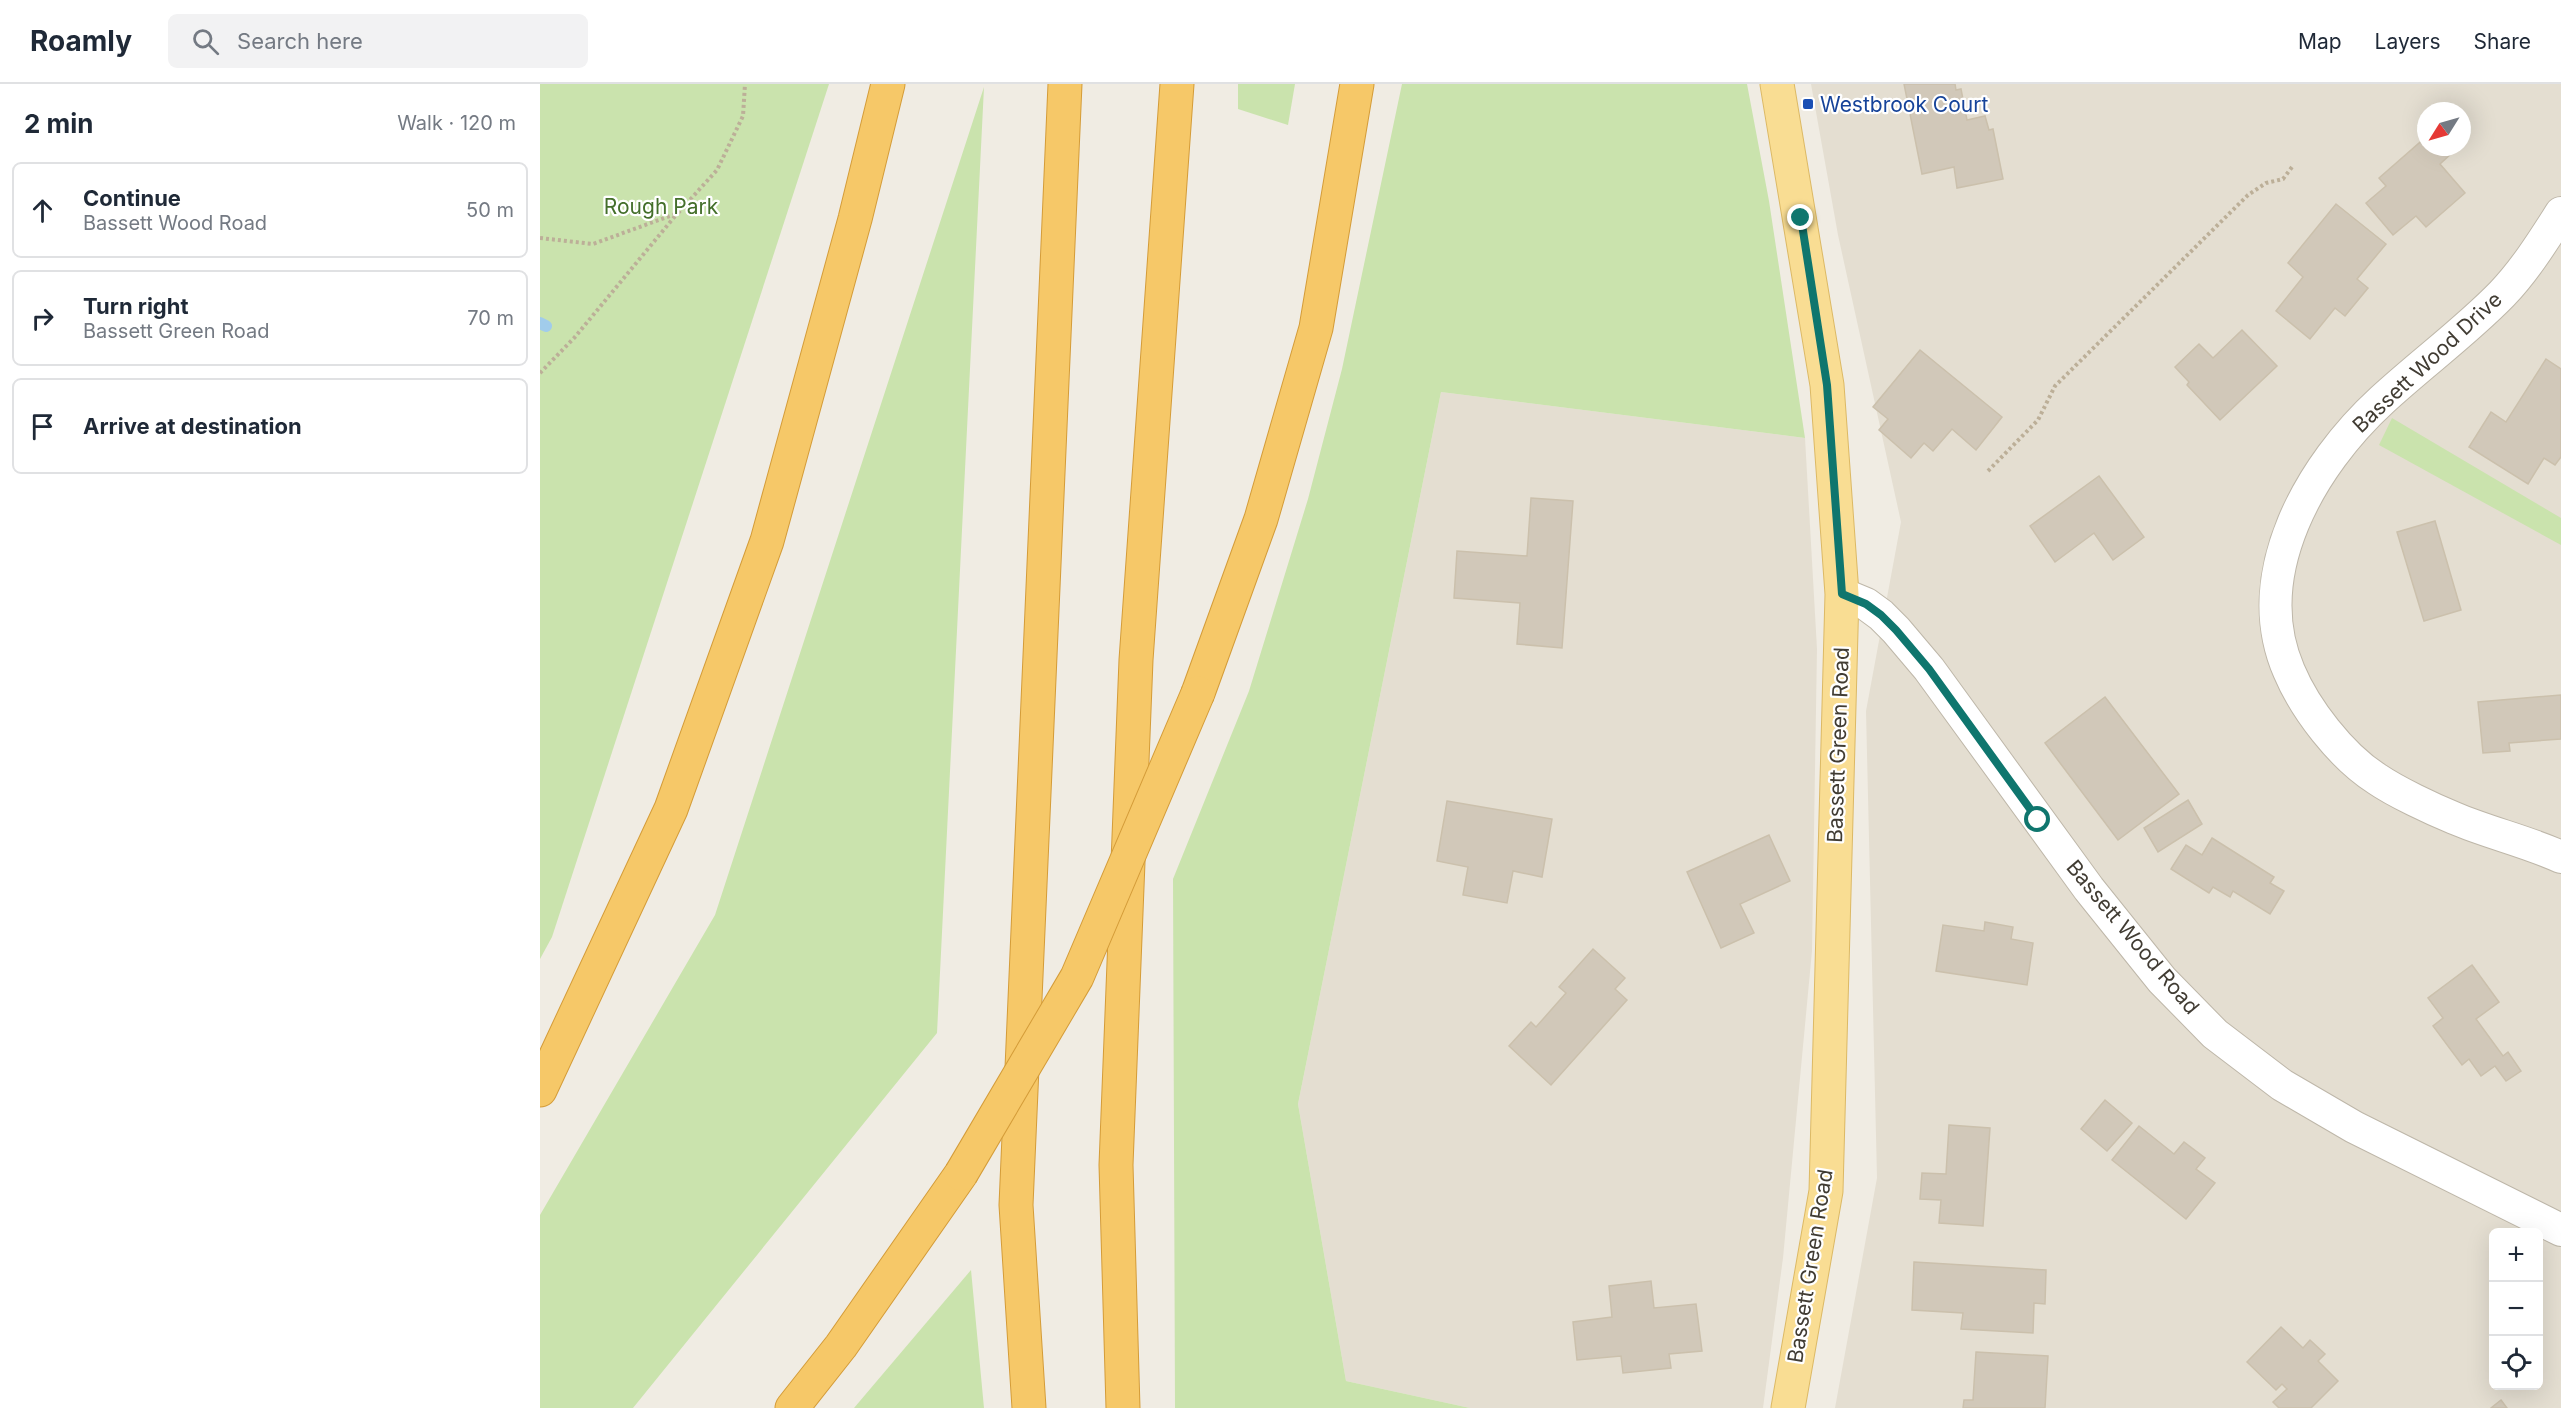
<!DOCTYPE html>
<meta charset="utf-8">
<style>
body{margin:0;font-family:Inter,sans-serif;background:#f2f2f3;color:#1f2937}
.controls{position:absolute;right:18px;bottom:18px;display:grid;overflow:hidden;border-radius:9px;box-shadow:0 6px 24px #0002}
.controls button{width:54px;height:54px;display:grid;place-items:center;padding:0;border:0;border-bottom:2px solid #e0e1e3;background:#fff;color:#1f2937;font:30px sans-serif}
.compass{position:absolute;left:1877px;top:18px;width:54px;height:54px;border-radius:50%;background:#fff;box-shadow:0 6px 24px #0002;rotate:233deg}
.stop{position:absolute;width:18px;height:18px;margin:-14px;border:4px solid #0f766e;border-radius:50%;background:#fff}
.stop.end{background:#0f766e;border-color:#fff;box-shadow:0 2px 6px #0008}
.list{margin:0;padding:0;list-style:none}
h2{display:flex;justify-content:space-between;align-items:center;height:78px;margin:0;padding:0 24px;font-size:26px}
h2 small{font-size:20px;font-weight:400;color:#747a83}
.list li{display:grid;grid-template-columns:39px 1fr auto;gap:18px;align-items:center;box-sizing:border-box;height:96px;margin:0 12px 12px;padding:0 12px;border:2px solid #e0e1e3;border-radius:9px}
.list b{display:block;font-size:22px;white-space:nowrap}
.list p{margin:0;font-size:20px;white-space:nowrap;color:#747a83}
.list em{font-size:20px;font-style:normal;color:#747a83}
.icon{flex:none;width:33px;height:33px;fill:none;stroke:currentColor;stroke-width:2;stroke-linecap:round;stroke-linejoin:round}
.map{position:relative;flex:none;width:2021px;height:1324px;overflow:hidden}
header{display:flex;align-items:center;gap:36px;box-sizing:border-box;height:84px;padding:0 30px;background:#fff;border-bottom:2px solid #e0e1e3}
header strong{font-size:28px}
nav{display:flex;gap:33px;margin-inline-start:auto;font-size:21px}
.search{width:420px;height:54px;background:#f2f2f3;display:flex;align-items:center;gap:15px;box-sizing:border-box;padding:0 21px;border-radius:9px;color:#747a83;font-size:22px}
main{display:flex}
aside{flex:1;background:#fff}
.map>svg:first-child{display:block}
</style>
<header>
<strong>Roamly</strong>
<div class="search"><svg class="icon" aria-label="search" viewBox="0 0 24 24"><circle cx="10" cy="10" r="6"/><path d="M15 15l6 6"/></svg>Search here</div>
<nav><a>Map</a><a>Layers</a><a>Share</a></nav>
</header>
<main>
<aside>
<h2>2 min<small>Walk · 120 m</small></h2>
<ul class="list">
<li><svg class="icon" aria-label="ahead" viewBox="0 0 24 24"><path d="M12 20V5M6 11l6-6 6 6"/></svg><div><b>Continue</b><p>Bassett Wood Road</p></div><em>50 m</em></li>
<li><svg class="icon" aria-label="right" viewBox="0 0 24 24"><path d="M7 20v-9h11M14 6l5 5-5 5"/></svg><div><b>Turn right</b><p>Bassett Green Road</p></div><em>70 m</em></li>
<li><svg class="icon" aria-label="arrive" viewBox="0 0 24 24"><path d="M6 21V4h12l-3 4 3 4H6"/></svg><div><b>Arrive at destination</b></div></li>
</ul>
</aside>
<div class="map">
<svg width="2021" height="1324" viewBox="0 0 2021 1324">
<rect width="100%" height="100%" fill="#f0ece3"/>
<g fill="#e4ded1" fill-rule="evenodd">
<path d="M1271,0H2021V1324H1295L1337,1094L1326,627L1361,438L1298,151ZM1886,27H1922V63H1886ZM1954,1148H1998V1302H1954Z"/>
<path d="M901,308L1265,354L1277,565L1272,867L1243,1174L1223,1324H930L806,1297L758,1020Z"/>
</g>
<g fill="#cae3ad">
<path d="M0,0H289L12,853L0,875Z"/>
<path d="M698,0H755L748,41L698,25Z"/>
<path d="M862,0H1207L1229,117L1265,354L901,308L758,1020L806,1297L930,1324H635L633,795L709,607L768,415L802,285Z"/>
<path d="M444,3L397,949L93,1324H0V1131L175,831Z"/>
<path d="M1852,334L2021,434V461L1839,361Z"/>
<path d="M431,1186L444,1324H314Z"/>
</g>
<g fill="none" stroke-linecap="round" stroke-linejoin="round">
<path stroke="#a1cceb" stroke-width="12" d="M0,239L6,242"/>
</g>
<g fill="#d1c8b9" stroke="#cbc0ac" stroke-width="1.5">
<path d="M1364,0H1415L1416,6L1421,5L1427,36L1445,32L1449,46L1453,45L1463,95L1417,104L1414,83L1382,90Z"/>
<path d="M1886,53V63H1905L1911,70L1900,80L1925,109L1886,143L1876,132L1853,151L1826,119L1846,102L1839,94Z"/>
<path d="M1796,120L1846,160L1817,195L1828,204L1805,232L1795,224L1770,255L1736,227L1763,193L1748,179Z"/>
<path d="M1702,246L1737,282L1680,336L1647,301L1649,298L1635,283L1659,260L1673,274Z"/>
<path d="M1380,266L1462,333L1436,366L1412,345L1393,367L1384,359L1371,374L1339,346L1348,335L1333,323Z"/>
<path d="M2006,275L2021,285V373L2015,381L2004,374L1988,400L1929,363L1951,328L1966,338Z"/>
<path d="M1559,392L1604,453L1573,476L1554,449L1515,478L1490,442Z"/>
<path d="M991,414L1033,417L1022,564L977,560L980,519L914,514L917,467L987,472Z"/>
<path d="M1895,437L1921,526L1884,537L1857,448Z"/>
<path d="M2021,611V655L1969,659L1970,667L1943,669L1938,618Z"/>
<path d="M1565,613L1639,710L1578,756L1505,659Z"/>
<path d="M1648,716L1662,740L1618,768L1604,744Z"/>
<path d="M907,717L1012,735L1002,793L973,787L967,819L923,811L928,783L897,777Z"/>
<path d="M1229,751L1250,797L1200,820L1214,849L1181,864L1147,788Z"/>
<path d="M1672,754L1734,793L1730,799L1744,807L1730,830L1693,807L1690,813L1673,803L1669,809L1631,785L1646,761L1662,771Z"/>
<path d="M1445,838L1473,843L1471,855L1493,859L1487,901L1396,887L1403,841L1444,847Z"/>
<path d="M1053,865L1085,894L1075,905L1087,916L1011,1001L969,962L991,938L996,943L1026,909L1019,903Z"/>
<path d="M1932,881L1959,918L1936,935L1963,972L1968,968L1981,987L1966,997L1955,982L1941,992L1929,975L1922,981L1893,942L1903,934L1888,914Z"/>
<path d="M1565,1016L1592,1039L1567,1067L1541,1045Z"/>
<path d="M1409,1041L1450,1044L1443,1142L1399,1139L1401,1116L1380,1115L1382,1089L1406,1090Z"/>
<path d="M1599,1042L1634,1070L1644,1058L1665,1074L1656,1085L1675,1099L1646,1135L1572,1076Z"/>
<path d="M1374,1178L1506,1186L1505,1220L1494,1219L1493,1249L1421,1245L1423,1229L1372,1226Z"/>
<path d="M1111,1197L1114,1224L1156,1220L1162,1267L1129,1270L1131,1284L1083,1289L1081,1272L1037,1276L1033,1238L1072,1233L1069,1202Z"/>
<path d="M1741,1243L1763,1264L1770,1256L1785,1270L1778,1277L1798,1297L1771,1324H1739L1733,1318L1747,1305L1742,1300L1736,1306L1707,1278Z"/>
<path d="M1436,1268L1508,1272L1505,1324H1423L1424,1316H1433Z"/>
<path d="M1961,1316L1967,1324H1951Z"/>
</g>
<g fill="none" stroke-linecap="round" stroke-linejoin="round">
<defs>
<g id="minor">
<path d="M2021,129C2003,157 1985,186 1962,210C1925,248 1881,280 1842,316C1771,381 1707,490 1749,587C1765,625 1801,672 1837,695C1856,708 1892,725 1914,734C1949,749 1986,757 2021,773"/>
<path d="M1302,510L1326,520L1341,531L1356,546L1389,585L1549,805L1622,896L1675,950L1742,1001L1814,1043L2021,1146"/>
</g>
<path id="primary" d="M1237,0L1287,301L1302,510L1286,1107L1248,1324"/>
<g id="motorway">
<path d="M658,609L721,435L776,244L817,0"/>
<path d="M0,1006L131,725L227,457L315,135L348,0"/>
<path d="M252,1324L301,1262L421,1090"/>
<path d="M489,1324L476,1121L525,0"/>
<path d="M583,1324L576,1081L596,576L637,0"/>
</g>
</defs>
<use href="#minor" stroke="#beb7a9" stroke-width="34"/>
<use href="#primary" stroke="#dcb965" stroke-width="35"/>
<use href="#motorway" stroke="#d49c39" stroke-width="35"/>
<g stroke="#bcaf98" stroke-width="4" stroke-dasharray="3 3" stroke-linecap="butt">
<path d="M0,154L53,160L138,129L177,86L203,32L205,0"/>
<path d="M0,289L35,253L136,131"/>
<path d="M1448,387L1498,336L1515,302L1708,111L1726,99L1743,95L1752,83"/>
</g>
<use href="#minor" stroke="#fff" stroke-width="32"/>
<use href="#primary" stroke="#f9dd93" stroke-width="33"/>
<use href="#motorway" stroke="#f6c868" stroke-width="33"/>
<defs>
<path id="motorway-bridge" d="M421,1090L537,893L658,609"/>
</defs>
<use href="#motorway-bridge" stroke="#d49c39" stroke-width="35" stroke-linecap="butt"/>
<use href="#motorway-bridge" stroke="#f6c868" stroke-width="33"/>
</g>
<g fill="none" stroke-linecap="round" stroke-linejoin="round">
<path stroke="#0f766e" stroke-width="8" d="M1261,134L1287,301L1302,510L1326,520L1341,531L1356,546L1389,585L1498,736"/>
</g>
<rect fill="#1a4fb4" stroke="#fff" stroke-width="2" x="1262" y="14" width="12" height="12" rx="3"/>
<g text-anchor="middle" dominant-baseline="central" stroke-width="4.5" stroke-linejoin="round" paint-order="stroke">
<g font-size="21" fill="#164399" stroke="#fff" text-anchor="start">
<text x="1280" y="20">Westbrook Court</text>
</g>
<g font-size="21" fill="#446f2b" stroke="#fff">
<text x="121" y="122">Rough Park</text>
</g>
<g font-size="21" fill="#413c33" stroke="#fff">
<text transform="translate(1887 278) rotate(-43)">Bassett Wood Drive</text>
<text transform="translate(1298 661) rotate(-88)">Bassett Green Road</text>
<text transform="translate(1593 853) rotate(50)">Bassett Wood Road</text>
<text transform="translate(1270 1182) rotate(-81)">Bassett Green Road</text>
</g>
</g>
</svg>
<div class="controls">
<button>+</button>
<button>−</button>
<button><svg class="icon" aria-label="locate" viewBox="0 0 24 24"><circle cx="12" cy="12" r="6"/><path d="M12 2v4M12 18v4M2 12h4M18 12h4"/></svg></button>
</div>
<svg class="compass" viewBox="-18 -18 36 36"><path d="M0-13l5 13h-10z" fill="#e53935"/><path d="M0 13l5-13h-10z" fill="#747a83"/></svg>
<div class="stop" style="left:1498px;top:736px"></div>
<div class="stop end" style="left:1261px;top:134px"></div>
</div>
</main>
